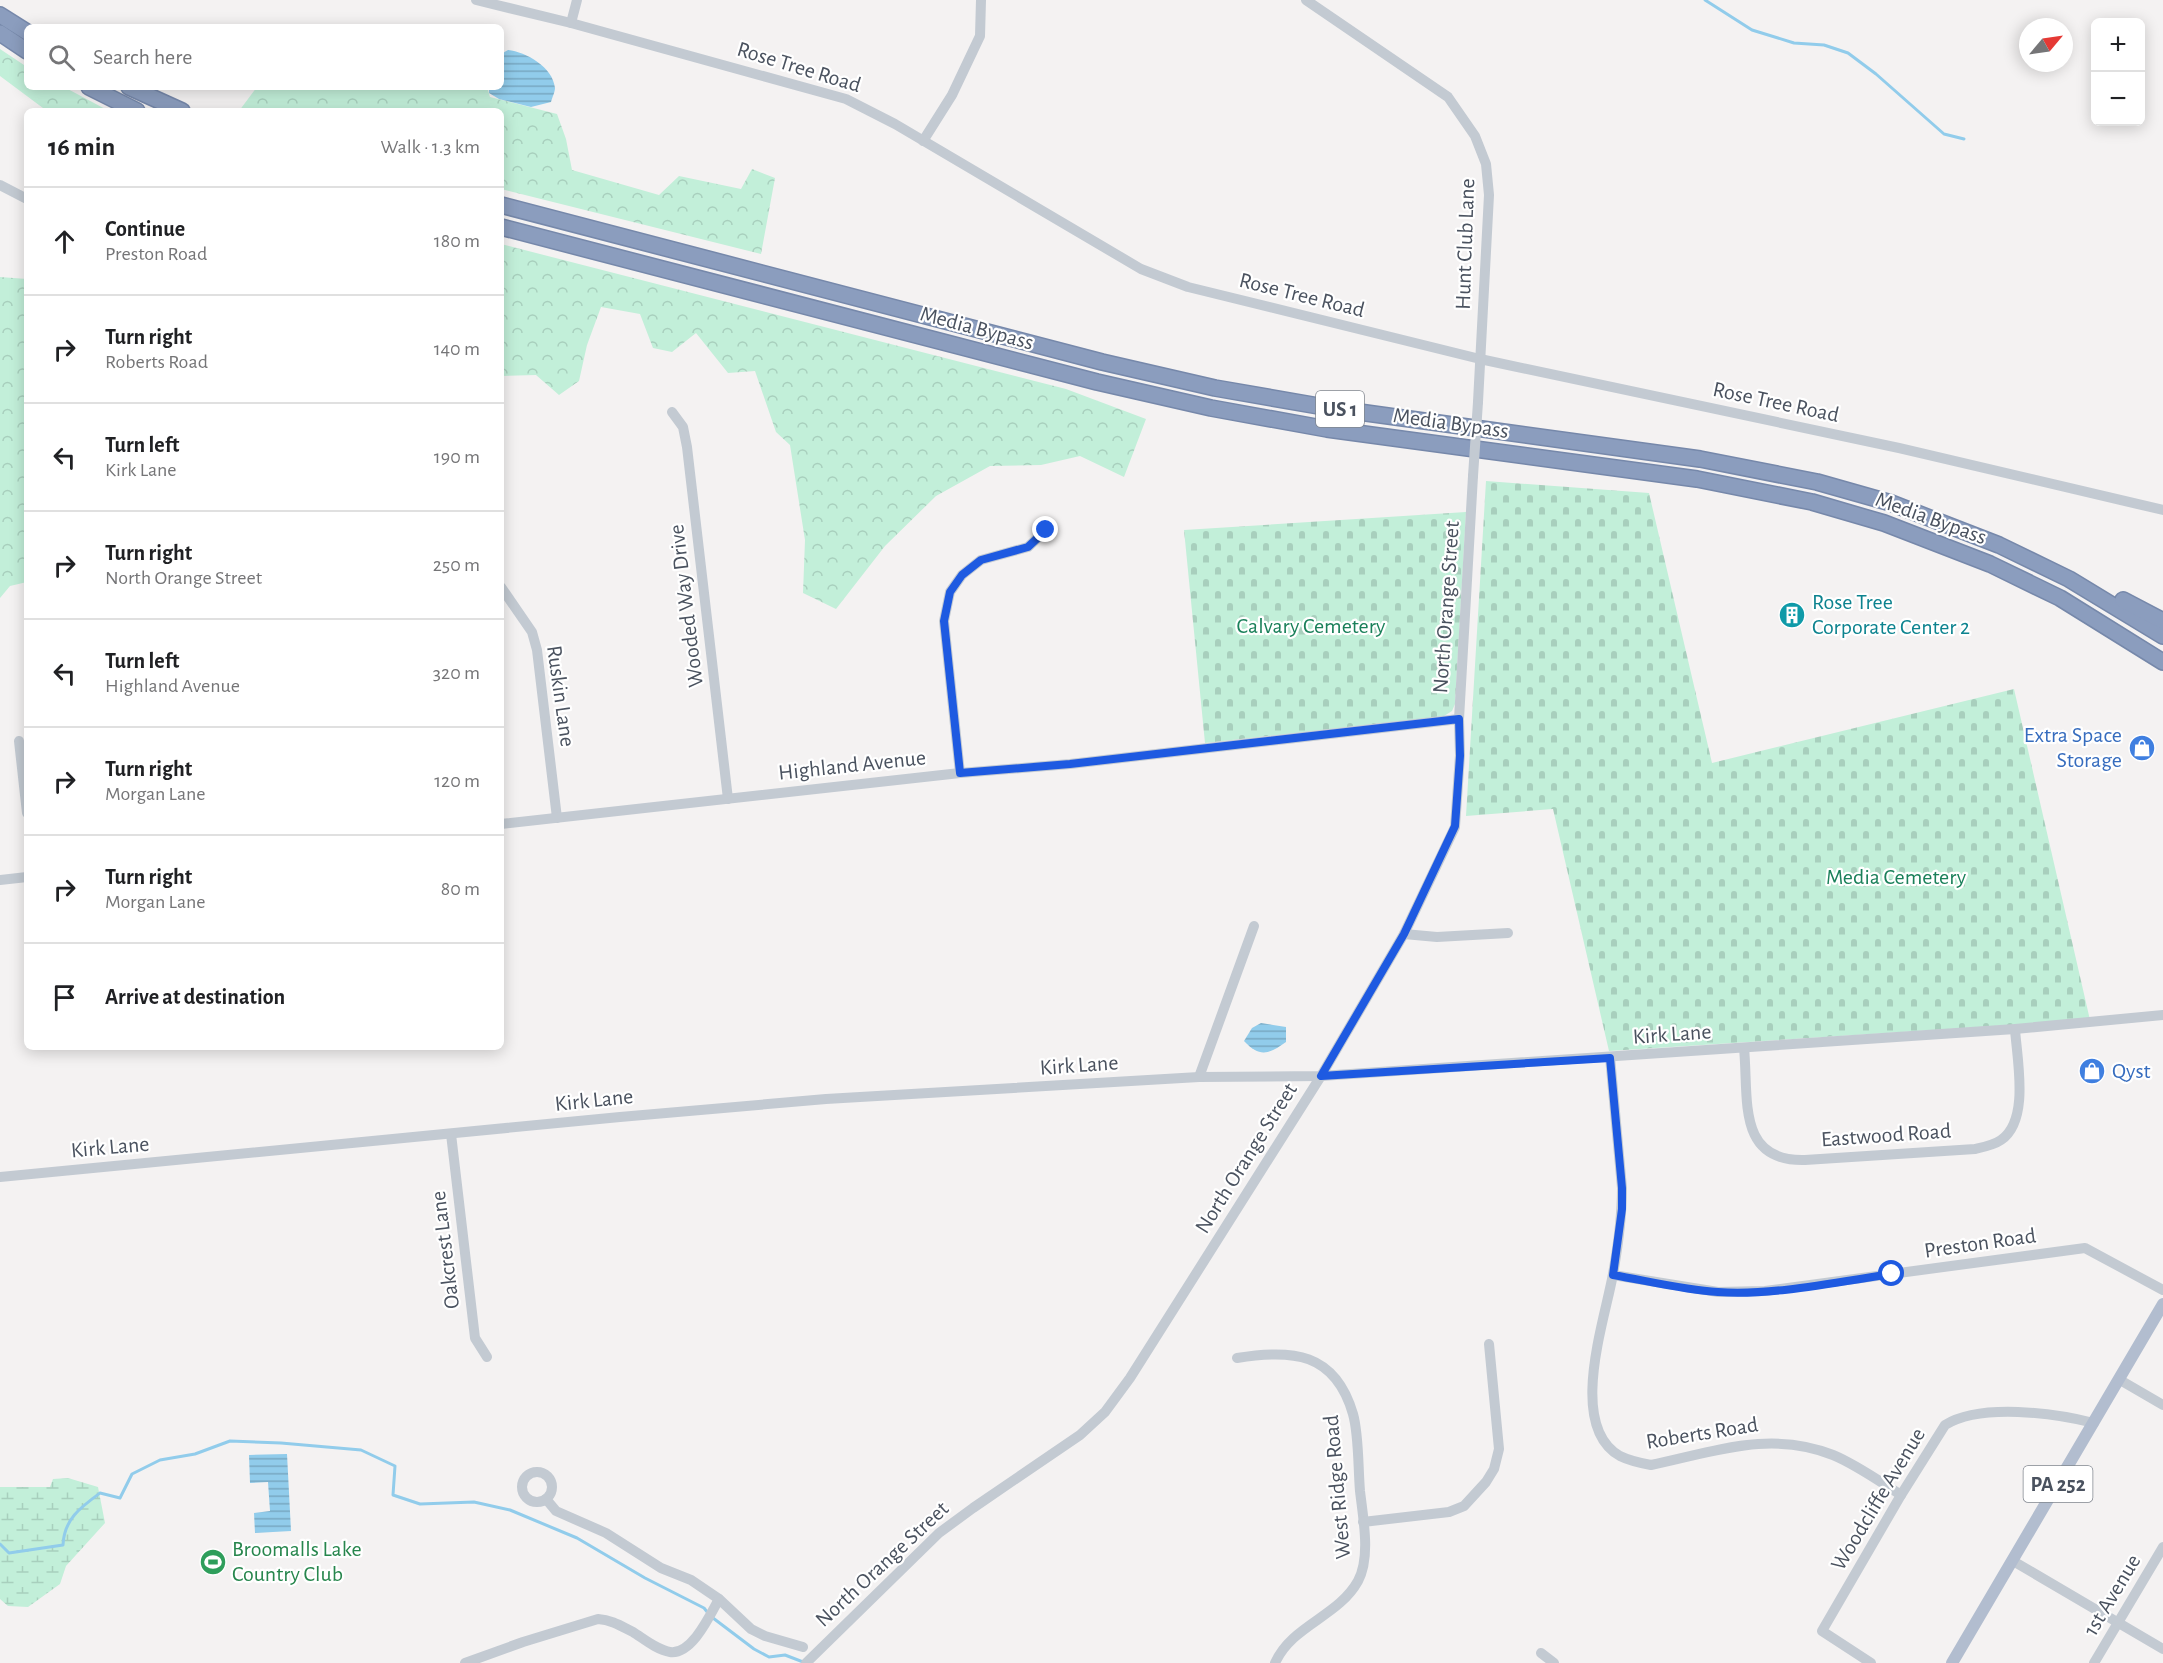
<!DOCTYPE html>
<meta charset="utf-8">
<style>
body{margin:0;font-family:"Alegreya Sans",sans-serif;background:#f6f6f6;color:#202124}
.controls{position:absolute;right:18px;top:18px;display:grid;overflow:hidden;border-radius:9px;box-shadow:0 3px 15px #0003}
.controls button{width:54px;height:54px;display:grid;place-items:center;padding:0;border:0;border-bottom:2px solid #e0e0e0;background:#fff;color:#202124;font:30px sans-serif}
.compass{position:absolute;left:2019px;top:18px;width:54px;height:54px;border-radius:50%;background:#fff;box-shadow:0 3px 15px #0003;rotate:61deg}
.stop{position:absolute;width:18px;height:18px;margin:-14px;border:4px solid #1e5ae1;border-radius:50%;background:#fff}
.stop.end{background:#1e5ae1;border-color:#fff;box-shadow:0 2px 6px #0008}
.list{margin:0;padding:0;list-style:none}
h2{display:flex;justify-content:space-between;align-items:center;height:78px;margin:0;padding:0 24px;font-size:26px}
h2 small{font-size:20px;font-weight:400;color:#757577}
.list li{display:grid;grid-template-columns:39px 1fr auto;gap:18px;align-items:center;box-sizing:border-box;height:108px;padding:0 24px;border-top:2px solid #e0e0e0}
.list b{display:block;font-size:22px;white-space:nowrap}
.list p{margin:0;font-size:20px;white-space:nowrap;color:#757577}
.list em{font-size:20px;font-style:normal;color:#757577}
.icon{flex:none;width:33px;height:33px;fill:none;stroke:currentColor;stroke-width:2;stroke-linecap:round;stroke-linejoin:round}
.map{position:relative;flex:none;width:2163px;height:1663px;overflow:hidden}
.search{position:absolute;background:#fff;box-shadow:0 3px 15px #0003;left:24px;top:24px;width:480px;height:66px;display:flex;align-items:center;gap:15px;box-sizing:border-box;padding:0 21px;border-radius:9px;color:#757577;font-size:22px}
.panel{position:absolute;background:#fff;box-shadow:0 3px 15px #0003;left:24px;top:108px;width:480px;height:942px;border-radius:9px}
.map>svg:first-child{display:block}
</style>
<div class="map">
<svg width="2163" height="1663" viewBox="0 0 2163 1663">
<defs>
<pattern id="forest-crowns" width="20" height="18" patternUnits="userSpaceOnUse" patternTransform="scale(1.5)"><rect width="20" height="18" fill="#c2efd9"/><path d="M2 6a3 3 0 1 1 6 0M12 15a3 3 0 1 1 6 0" fill="none" stroke="#a8cfbd"/></pattern>
<pattern id="wetland-marsh" width="20" height="14" patternUnits="userSpaceOnUse" patternTransform="scale(1.5)"><rect width="20" height="14" fill="#c2efd9"/><path d="M1 5h8M5 5V1M11 12h8M15 12V8" fill="none" stroke="#a8cfbd"/></pattern>
<pattern id="cemetery-stones" width="16" height="16" patternUnits="userSpaceOnUse" patternTransform="scale(1.5)"><rect width="16" height="16" fill="#c2efd9"/><path d="M2 7V4a2 2 0 0 1 4 0v3zM10 15v-3a2 2 0 0 1 4 0v3z" fill="#a8cfbd"/></pattern>
<pattern id="water-rules" width="6" height="5" patternUnits="userSpaceOnUse" patternTransform="scale(1.5)"><rect width="6" height="5" fill="#91cceb"/><path d="M0 2.5h6" fill="none" stroke="#78a8c2"/></pattern>
</defs>
<rect width="100%" height="100%" fill="#f4f2f2"/>
<g fill="url(#forest-crowns)">
<path d="M0,49L27,67V87H64L109,111H47L0,76Z"/>
<path d="M257,87H487L490,97L557,114L566,139L572,170L659,195L679,176L741,189L752,169L775,178L761,254L501,189V111H239Z"/>
<path d="M501,244L1066,389L1146,419L1124,477L1080,456L1041,465L990,466L936,496L885,546L836,609L803,593L805,540L790,445L776,432L755,371L728,373L696,333L672,352L653,348L640,314L601,307L587,345L579,381L559,395L536,375L501,376Z"/>
<path d="M0,277L27,279V582L10,586L0,598Z"/>
</g>
<path fill="url(#wetland-marsh)" d="M68,1478L98,1487L105,1523L66,1566L60,1584L28,1607L8,1606L0,1599V1487H50L53,1479Z"/>
<g fill="url(#cemetery-stones)">
<path d="M1486,481L1649,493L1712,763L2014,689L2090,1020L1609,1051L1553,809L1466,816Z"/>
<path d="M1466,512L1455,704L1452,711L1444,716L1205,743L1184,530Z"/>
</g>
<g fill="url(#water-rules)">
<path d="M508,50C526,52 553,67 555,88C555,92 552,98 551,102L531,107L499,99L489,93V87H501V54Z"/>
<path d="M1261,1023L1286,1027V1042C1269,1054 1260,1058 1244,1041L1252,1028Z"/>
<path d="M287,1454L291,1531L255,1533L254,1513L270,1511L268,1482L250,1483L249,1455Z"/>
</g>
<g fill="none" stroke-linecap="round" stroke-linejoin="round">
<g stroke="#91cceb" stroke-width="3">
<path d="M1705,0L1752,30L1794,43L1824,45L1848,53L1876,74L1944,134L1964,139"/>
<path d="M0,1544L9,1553L63,1545C64,1519 81,1507 100,1493L120,1498L132,1474L160,1460L195,1454L230,1441L281,1443L361,1450L395,1466L393,1495L420,1504L474,1502L510,1510L577,1538L645,1578L704,1608L708,1613"/>
<path d="M713,1618L754,1649L769,1657L785,1655L803,1662"/>
</g>
<defs>
<g id="highway">
<path d="M0,15L27,32"/>
<path d="M0,33L27,51"/>
<path d="M89,87L137,111"/>
<path d="M129,87L182,111"/>
<path d="M501,205L1102,362L1215,388L1330,408L1700,459L1817,482L1891,503L1999,545L2069,579L2163,636"/>
<path d="M501,227L1097,382L1211,408L1327,429L1697,479L1812,502L1884,523L1990,564L2060,598L2163,662"/>
<path d="M2123,600L2163,621"/>
</g>
</defs>
<use href="#highway" stroke="#7688aa" stroke-width="18"/>
<g stroke="#c3cad2" stroke-width="10">
<path d="M476,0L571,23L846,99L895,124L1141,269L1188,287L1480,359L1899,448L2163,510"/>
<path d="M1306,0L1448,97L1475,136L1486,164L1489,195L1478,402"/>
<path d="M571,23L577,0"/>
<path d="M923,141L952,95L980,36L981,0"/>
<path d="M0,185L27,199"/>
<path d="M672,412L683,427L687,447L728,799"/>
<path d="M501,587L532,632L537,650L557,818"/>
<path d="M19,741L27,813"/>
<path d="M960,773L944,621L950,592L962,575L981,560L1028,547L1046,530"/>
<path d="M501,824L960,773L1070,764L1459,719"/>
<path d="M0,880L27,877"/>
<path d="M1404,934L1437,937L1508,933"/>
<path d="M1744,1048C1749,1098 1736,1162 1805,1160L1975,1149C1984,1147 1994,1145 2001,1140C2030,1120 2017,1060 2015,1029"/>
<path d="M1610,1057L1622,1188C1622,1217 1618,1246 1613,1274C1605,1320 1567,1426 1620,1456C1630,1461 1640,1463 1651,1465C1714,1452 1770,1430 1833,1455C1857,1465 1879,1481 1901,1495"/>
<path d="M1199,1077L1254,926"/>
<path d="M451,1134L475,1338L487,1357"/>
<path d="M0,1177L620,1117L826,1099L1199,1077L1321,1076L2015,1029L2163,1015"/>
<path d="M1613,1275L1718,1292L1765,1291L2085,1248L2163,1290"/>
<path d="M1237,1358C1292,1349 1335,1352 1353,1414C1359,1435 1358,1468 1360,1491C1363,1518 1371,1557 1358,1581C1338,1617 1292,1625 1275,1663"/>
<path d="M2120,1380L2163,1405"/>
<circle cx="537" cy="1487" r="15"/>
<path d="M546,1499L556,1511L606,1533L661,1568L691,1580L719,1599L751,1629L765,1636L803,1647"/>
<path d="M1363,1522L1449,1512L1464,1506L1486,1482L1494,1469L1499,1449L1489,1344"/>
<path d="M2013,1561L2163,1649"/>
<path d="M1541,1653L1554,1663"/>
<path d="M465,1663L523,1642L598,1619C612,1620 621,1626 633,1632C644,1639 657,1650 670,1652C692,1655 710,1615 719,1599"/>
<path d="M806,1663L939,1533L973,1508L1080,1435L1105,1412L1130,1378L1321,1076L1404,934L1455,827L1460,755L1459,719L1473,476"/>
<path d="M1871,1663L1822,1631L1901,1495L1945,1425C1981,1403 2054,1413 2094,1423"/>
<path d="M2094,1663L2163,1547"/>
</g>
<path stroke="#b2bdcf" stroke-width="12" d="M1952,1663L2163,1304"/>
<use href="#highway" stroke="#8b9dbe" stroke-width="15"/>
<path stroke="#c3cad2" stroke-width="10" d="M1473,476L1478,402"/>
</g>
<g fill="none" stroke-linecap="round" stroke-linejoin="round">
<path stroke="#1e5ae1" stroke-width="8" d="M1046,530L1028,547L981,560L962,575L950,592L944,621L960,773L1070,764L1459,719L1460,756L1455,826L1404,934L1321,1076L1610,1058L1622,1188V1209L1613,1275C1648,1281 1683,1290 1718,1292C1771,1296 1838,1282 1892,1274"/>
</g>
<defs>
<symbol id="building-disc" viewBox="-11 -11 22 22"><circle r="9.5" fill="#0f9aa8" stroke="#fff"/><path d="M-4-6H4V6H1V3H-1V6H-4ZM-2.5-4.3h1.7v1.8h-1.7ZM.8-4.3h1.7v1.8H.8ZM-2.5-1h1.7V.8h-1.7ZM.8-1h1.7V.8H.8Z" fill="#fff"/></symbol>
<symbol id="shop-disc" viewBox="-11 -11 22 22"><circle r="9.5" fill="#3f7fe0" stroke="#fff"/><path d="M-5-2.5h2.3a2.7 3.5 0 0 1 5.4 0H5L5.5 6h-11ZM-1.5-2.5h3a1.5 2.3 0 0 0-3 0Z" fill="#fff"/></symbol>
<symbol id="stadium-disc" viewBox="-11 -11 22 22"><circle r="9.5" fill="#2e9e5b" stroke="#fff"/><path d="M0-5a6.5 5 0 1 0 0 10a6.5 5 0 1 0 0-10ZM-3.5-1.8h7v3.6h-7Z" fill="#fff"/></symbol>
</defs>
<g fill-rule="evenodd">
<use href="#building-disc" x="1777" y="600" width="30" height="30"/>
<use href="#shop-disc" x="2127" y="733" width="30" height="30"/>
<use href="#shop-disc" x="2077" y="1056" width="30" height="30"/>
<use href="#stadium-disc" x="198" y="1547" width="30" height="30"/>
</g>
<g text-anchor="middle" dominant-baseline="central" stroke-width="4.5" stroke-linejoin="round" paint-order="stroke">
<g fill="#fff" stroke="#80868f" stroke-width="1.5">
<rect x="1316" y="391" width="48" height="36" rx="4.5"/>
<rect x="2023.5" y="1466" width="69" height="36" rx="4.5"/>
</g>
<g font-size="21" font-weight="bold" fill="#4a525f">
<text x="1340" y="409">US 1</text>
<text x="2058" y="1484">PA 252</text>
</g>
<g font-size="22" fill="#4a525f" stroke="#fff">
<text transform="translate(799 67) rotate(17)">Rose Tree Road</text>
<text transform="translate(1465 244) rotate(-88)">Hunt Club Lane</text>
<text transform="translate(1302 295) rotate(14)">Rose Tree Road</text>
<text transform="translate(977 328) rotate(15)">Media Bypass</text>
<text transform="translate(1776 402) rotate(12)">Rose Tree Road</text>
<text transform="translate(1451 423) rotate(8)">Media Bypass</text>
<text transform="translate(1931 518) rotate(20)">Media Bypass</text>
<text transform="translate(686 606) rotate(-97)">Wooded Way Drive</text>
<text transform="translate(1446 607) rotate(-86)">North Orange Street</text>
<text transform="translate(561 696) rotate(82)">Ruskin Lane</text>
<text transform="translate(852 765) rotate(-6)">Highland Avenue</text>
<text transform="translate(1672 1034) rotate(-4)">Kirk Lane</text>
<text transform="translate(1079 1065) rotate(-4)">Kirk Lane</text>
<text transform="translate(594 1100) rotate(-6)">Kirk Lane</text>
<text transform="translate(1886 1135) rotate(-4)">Eastwood Road</text>
<text transform="translate(110 1147) rotate(-5)">Kirk Lane</text>
<text transform="translate(1246 1158) rotate(-58)">North Orange Street</text>
<text transform="translate(1980 1243) rotate(-8)">Preston Road</text>
<text transform="translate(445 1250) rotate(-97)">Oakcrest Lane</text>
<text transform="translate(1702 1433) rotate(-9)">Roberts Road</text>
<text transform="translate(1337 1487) rotate(-95)">West Ridge Road</text>
<text transform="translate(1878 1499) rotate(-59)">Woodcliffe Avenue</text>
<text transform="translate(882 1564) rotate(-43)">North Orange Street</text>
<text transform="translate(2112 1595) rotate(-59)">1st Avenue</text>
</g>
<g font-size="22" fill="#0d838f" stroke="#fff" text-anchor="start">
<text x="1812" y="602">Rose Tree<tspan x="1812" dy="25">Corporate Center 2</tspan></text>
</g>
<g font-size="22" fill="#1a805a" stroke="#fff">
<text x="1311" y="626">Calvary Cemetery</text>
<text x="1896" y="877">Media Cemetery</text>
</g>
<g font-size="22" fill="#366cbe" stroke="#fff" text-anchor="end">
<text x="2122" y="735">Extra Space<tspan x="2122" dy="25">Storage</tspan></text>
<text x="2112" y="1071" text-anchor="start">Qyst</text>
</g>
<g font-size="22" fill="#27864d" stroke="#fff" text-anchor="start">
<text x="232" y="1549">Broomalls Lake<tspan x="232" dy="25">Country Club</tspan></text>
</g>
</g>
</svg>
<div class="controls">
<button>+</button>
<button>−</button>
</div>
<svg class="compass" viewBox="-18 -18 36 36"><path d="M0-13l5 13h-10z" fill="#e53935"/><path d="M0 13l5-13h-10z" fill="#757577"/></svg>
<div class="stop" style="left:1892px;top:1274px"></div>
<div class="stop end" style="left:1046px;top:530px"></div>
<div class="search"><svg class="icon" aria-label="search" viewBox="0 0 24 24"><circle cx="10" cy="10" r="6"/><path d="M15 15l6 6"/></svg>Search here</div>
<section class="panel">
<h2>16 min<small>Walk · 1.3 km</small></h2>
<ul class="list">
<li><svg class="icon" aria-label="ahead" viewBox="0 0 24 24"><path d="M12 20V5M6 11l6-6 6 6"/></svg><div><b>Continue</b><p>Preston Road</p></div><em>180 m</em></li>
<li><svg class="icon" aria-label="right" viewBox="0 0 24 24"><path d="M7 20v-9h11M14 6l5 5-5 5"/></svg><div><b>Turn right</b><p>Roberts Road</p></div><em>140 m</em></li>
<li><svg class="icon" aria-label="left" viewBox="0 0 24 24"><path d="M17 20v-9H6M10 6l-5 5 5 5"/></svg><div><b>Turn left</b><p>Kirk Lane</p></div><em>190 m</em></li>
<li><svg class="icon" aria-label="right" viewBox="0 0 24 24"><path d="M7 20v-9h11M14 6l5 5-5 5"/></svg><div><b>Turn right</b><p>North Orange Street</p></div><em>250 m</em></li>
<li><svg class="icon" aria-label="left" viewBox="0 0 24 24"><path d="M17 20v-9H6M10 6l-5 5 5 5"/></svg><div><b>Turn left</b><p>Highland Avenue</p></div><em>320 m</em></li>
<li><svg class="icon" aria-label="right" viewBox="0 0 24 24"><path d="M7 20v-9h11M14 6l5 5-5 5"/></svg><div><b>Turn right</b><p>Morgan Lane</p></div><em>120 m</em></li>
<li><svg class="icon" aria-label="right" viewBox="0 0 24 24"><path d="M7 20v-9h11M14 6l5 5-5 5"/></svg><div><b>Turn right</b><p>Morgan Lane</p></div><em>80 m</em></li>
<li><svg class="icon" aria-label="arrive" viewBox="0 0 24 24"><path d="M6 21V4h12l-3 4 3 4H6"/></svg><div><b>Arrive at destination</b></div></li>
</ul>
</section>
</div>
